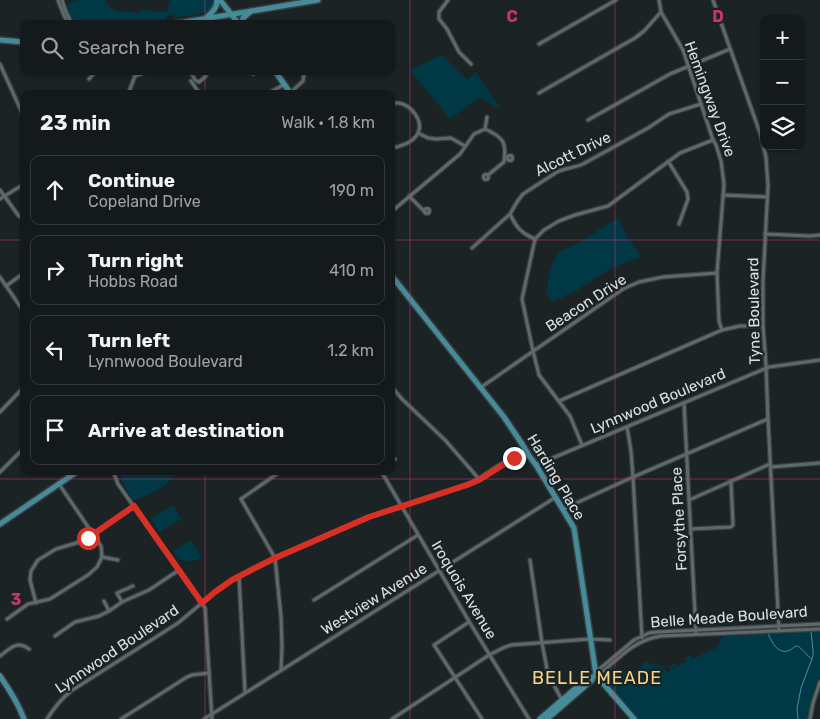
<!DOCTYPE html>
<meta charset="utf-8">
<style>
body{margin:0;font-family:Rubik,sans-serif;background:#212729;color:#f1f3f6}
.controls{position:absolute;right:15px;top:15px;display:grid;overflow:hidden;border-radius:10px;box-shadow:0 1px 4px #0004}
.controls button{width:45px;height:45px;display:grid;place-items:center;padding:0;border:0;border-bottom:1px solid #33383b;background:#141a1c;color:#f1f3f6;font:25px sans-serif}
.stop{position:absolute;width:15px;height:15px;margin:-11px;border:4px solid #d93025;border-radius:50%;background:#fff}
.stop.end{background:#d93025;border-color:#fff;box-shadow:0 1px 5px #0008}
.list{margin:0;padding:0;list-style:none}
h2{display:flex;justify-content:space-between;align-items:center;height:65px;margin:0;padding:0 20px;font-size:21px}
h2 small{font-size:16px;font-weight:400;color:#9da1a3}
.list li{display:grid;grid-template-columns:32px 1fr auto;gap:15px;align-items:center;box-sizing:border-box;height:70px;margin:0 10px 10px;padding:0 10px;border:1px solid #33383b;border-radius:10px}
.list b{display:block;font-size:19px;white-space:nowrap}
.list p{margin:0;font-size:16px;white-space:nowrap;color:#9da1a3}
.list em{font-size:16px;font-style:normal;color:#9da1a3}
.icon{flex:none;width:28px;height:28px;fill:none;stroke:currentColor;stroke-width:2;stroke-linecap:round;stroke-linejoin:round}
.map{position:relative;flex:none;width:820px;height:719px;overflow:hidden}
.search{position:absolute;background:#141a1c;box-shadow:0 1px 4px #0004;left:20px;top:20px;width:375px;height:55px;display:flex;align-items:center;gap:12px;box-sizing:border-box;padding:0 18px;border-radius:10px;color:#9da1a3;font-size:19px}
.panel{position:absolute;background:#141a1c;box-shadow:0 1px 4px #0004;left:20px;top:90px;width:375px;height:385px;border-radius:10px}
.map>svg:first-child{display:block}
</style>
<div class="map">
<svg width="820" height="719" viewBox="0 0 820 719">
<rect width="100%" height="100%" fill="#1b2325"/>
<g fill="#003945">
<path d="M78,0H105C111,15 128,10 139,14L141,9C149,11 158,12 167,12L170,0H214V6L209,12L174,18L173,14L167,16L166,19L134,24H73L67,10L68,3Z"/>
<path d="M442,55L467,80L476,72L501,110L480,97L450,119L410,70Z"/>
<path d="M618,218L626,235L642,257L613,267L579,289L552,302L546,293L551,267L558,252L580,242Z"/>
<path d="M119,471H177C169,487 149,495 134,500C126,491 122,482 119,471Z"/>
<path d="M173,505L181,519L159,532L151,518Z"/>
<path d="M189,541L192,542L202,558C189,563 181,564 173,551Z"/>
<path d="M820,631V682L810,719H629L634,714L602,680L601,677L612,667C615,668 617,670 619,671C631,676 638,670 645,662L662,666L667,672L671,670L669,667L675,663L676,666L672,669L686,662L684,659L690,655L692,658L690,660L716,648L723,636Z"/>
</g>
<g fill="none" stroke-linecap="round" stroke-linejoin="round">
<g stroke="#4294a3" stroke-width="1">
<path d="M768,633C771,642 779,656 790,650C792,649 795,646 797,646C800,646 807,656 812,659"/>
<path d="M798,719L797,709L801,688L813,656V650L811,631"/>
</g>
<defs>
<g id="minor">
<path d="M58,0L63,13L68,24"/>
<path d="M62,0L66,12L72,24"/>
<path d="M448,0L439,12V19L447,29L459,52L471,64"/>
<path d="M659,0L661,12L683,50L713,140L716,145L721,161L724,184L717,273L719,321L722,330"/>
<path d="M713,0L760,133L766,157L768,186L763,281V326L766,365L768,419L779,631"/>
<path d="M539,44L616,0"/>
<path d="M0,64L24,117"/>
<path d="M190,71L195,80L199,82L206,76L201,71"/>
<path d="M252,71L253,74L257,71"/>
<path d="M135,76L150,71"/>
<path d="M89,79L96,71"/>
<path d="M191,81L200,94"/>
<path d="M290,93L303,81L304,74L307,71"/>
<path d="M539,93L635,38L644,31L661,12"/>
<path d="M128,94L135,76L132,71"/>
<path d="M267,94C273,90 278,89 284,84"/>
<path d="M391,103C394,103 397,103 399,103C411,105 424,121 418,133C414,142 400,147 391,148"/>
<path d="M588,120L670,74L730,49"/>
<path d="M485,129L487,117"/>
<path d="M418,133L428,138L436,139L451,138L465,146"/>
<circle cx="510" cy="158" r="2.5"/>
<path d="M668,161L687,192L688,199L679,224"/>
<circle cx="486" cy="177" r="2.5"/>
<path d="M0,190L18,215L24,220"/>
<path d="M723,195L767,197"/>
<path d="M409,196L425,212"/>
<path d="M0,199L24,184"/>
<circle cx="427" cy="211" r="2.5"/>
<path d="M391,212L460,154L474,134L485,129C503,137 507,142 504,162L488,175"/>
<path d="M510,214C516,227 521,233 535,239"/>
<path d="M765,234L810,236L820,235"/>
<path d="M472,248L510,214L517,202L523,194L557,172C565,168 574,168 583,164L648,128L669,114L701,104"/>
<path d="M0,277L24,312"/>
<path d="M6,286L24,273"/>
<path d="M391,386L402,399L445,440L479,479"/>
<path d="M480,388L623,289L639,282L663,277L717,273"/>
<path d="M559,401L722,330L740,326H763"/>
<path d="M684,403L689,500L696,632"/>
<path d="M0,412L24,387"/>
<path d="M627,427L631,451L633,477L642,638"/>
<path d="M582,445L570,416L539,375L533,351L522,299L535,239L544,230L559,221L575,215L608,206L680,153L713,140"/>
<path d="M391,461L395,459"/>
<path d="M536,465L769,367L820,360"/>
<path d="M771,467L820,463"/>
<path d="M113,471L118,484L205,608L212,719"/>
<path d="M281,471L241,499L275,558L281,617L282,646L281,670"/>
<path d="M381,471L470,623L529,719"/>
<path d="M0,472L24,448"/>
<path d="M689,500L770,464"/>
<path d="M563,509L633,477L768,419"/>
<path d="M691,529L731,527L733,525L731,481"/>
<path d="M102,557L118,560"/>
<path d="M530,560L542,643L548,674L563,702"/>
<path d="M239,576L245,692"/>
<path d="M314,600L418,535"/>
<path d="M104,601L109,611"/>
<path d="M122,602L117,593L133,586"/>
<path d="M36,603L30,580L31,571L38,560L56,549L83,541L134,506"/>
<path d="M7,619L28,604L50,599L88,575L97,567L102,557L101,546L59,484"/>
<path d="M469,622L434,645L482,719"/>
<path d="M55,636L75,622L99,616L109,611L122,602L149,590L179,570"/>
<path d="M0,656C11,648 17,640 29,649"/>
<path d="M596,672L634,640L649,633L657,632L820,624"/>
<path d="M596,675H599C619,658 634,640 661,636L820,629"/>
<path d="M47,719C54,708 61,699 71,691L178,623L215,592L232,580L250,570L275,558L369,517L471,483C490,474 507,453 529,457"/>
<path d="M121,719L187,677L192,675L209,673"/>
<path d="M204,719L556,497"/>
<path d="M392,719L489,655L505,647L511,645L590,639L610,640"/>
<path d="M810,719L813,703L820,682"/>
</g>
<g id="major">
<path d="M220,0L239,24"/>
<path d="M206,18C212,13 217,8 217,0"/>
<path d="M173,24L318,0"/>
<path d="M242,24L243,18L251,11"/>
<path d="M0,40L24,42"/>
<path d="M275,71L291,94"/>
<path d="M391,275L504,417L522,444L530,457L536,465L574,528L596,675L634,719"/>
<path d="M0,524L78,471"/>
<path d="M0,676C9,689 18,703 24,719"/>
<path d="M540,719L589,677L592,678L596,675"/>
<path d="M547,719L592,680V678"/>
</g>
</defs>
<use href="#minor" stroke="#383f41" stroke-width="5.5"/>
<use href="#major" stroke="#383f41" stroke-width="8"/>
<use href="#minor" stroke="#5f696c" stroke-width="3"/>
<use href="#major" stroke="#458b9a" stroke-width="5"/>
</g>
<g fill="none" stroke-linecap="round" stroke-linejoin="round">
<path stroke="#d93025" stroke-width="6" d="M88,538L134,506L202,603L215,592L232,580L275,558L369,517L467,485L479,480L514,458"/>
</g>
<path fill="none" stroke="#c6366f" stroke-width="1" stroke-opacity="0.55" d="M205,0V24M410,0V719M615,0V719M205,71V94M0,240H24M391,240H820M205,471V719M0,479H820"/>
<g text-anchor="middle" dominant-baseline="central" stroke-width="4.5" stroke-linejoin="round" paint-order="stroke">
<g font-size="15" fill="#dbe0e2" stroke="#1b2325">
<text transform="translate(710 99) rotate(70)">Hemingway Drive</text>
<text transform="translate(573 154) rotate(-26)">Alcott Drive</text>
<text transform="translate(586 303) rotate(-33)">Beacon Drive</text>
<text transform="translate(754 311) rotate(-91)">Tyne Boulevard</text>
<text transform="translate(658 401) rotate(-23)">Lynnwood Boulevard</text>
<text transform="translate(556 477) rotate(59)">Harding Place</text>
<text transform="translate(679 519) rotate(-93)">Forsythe Place</text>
<text transform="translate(464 590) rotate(59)">Iroquois Avenue</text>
<text transform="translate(374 599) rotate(-32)">Westview Avenue</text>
<text transform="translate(729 617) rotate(-4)">Belle Meade Boulevard</text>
<text transform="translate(117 649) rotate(-34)">Lynnwood Boulevard</text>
</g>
<g font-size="18" letter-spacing="1" fill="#f4d489" stroke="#1b2325">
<text x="597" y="678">BELLE MEADE</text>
</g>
</g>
<g font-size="16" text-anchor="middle" font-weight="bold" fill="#c6366f" stroke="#1b2325" stroke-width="4.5" stroke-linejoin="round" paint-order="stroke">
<text x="512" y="22">C</text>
<text x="718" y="22">D</text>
<text x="16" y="605">3</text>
</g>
</svg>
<div class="controls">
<button>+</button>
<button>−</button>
<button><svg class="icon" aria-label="layers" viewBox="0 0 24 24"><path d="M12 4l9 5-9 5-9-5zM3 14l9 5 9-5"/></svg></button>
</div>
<div class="stop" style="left:88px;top:538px"></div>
<div class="stop end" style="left:514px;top:458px"></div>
<div class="search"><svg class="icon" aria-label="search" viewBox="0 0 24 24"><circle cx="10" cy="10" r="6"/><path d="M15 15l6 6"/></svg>Search here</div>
<section class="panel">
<h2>23 min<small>Walk · 1.8 km</small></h2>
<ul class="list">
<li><svg class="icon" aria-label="ahead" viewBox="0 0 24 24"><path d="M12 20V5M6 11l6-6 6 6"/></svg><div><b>Continue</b><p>Copeland Drive</p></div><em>190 m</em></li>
<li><svg class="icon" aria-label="right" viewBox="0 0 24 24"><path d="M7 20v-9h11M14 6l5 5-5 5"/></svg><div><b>Turn right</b><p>Hobbs Road</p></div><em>410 m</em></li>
<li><svg class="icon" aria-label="left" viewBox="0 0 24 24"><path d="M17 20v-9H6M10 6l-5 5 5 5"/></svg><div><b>Turn left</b><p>Lynnwood Boulevard</p></div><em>1.2 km</em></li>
<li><svg class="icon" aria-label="arrive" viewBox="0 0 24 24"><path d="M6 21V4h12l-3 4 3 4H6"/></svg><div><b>Arrive at destination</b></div></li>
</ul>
</section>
</div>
